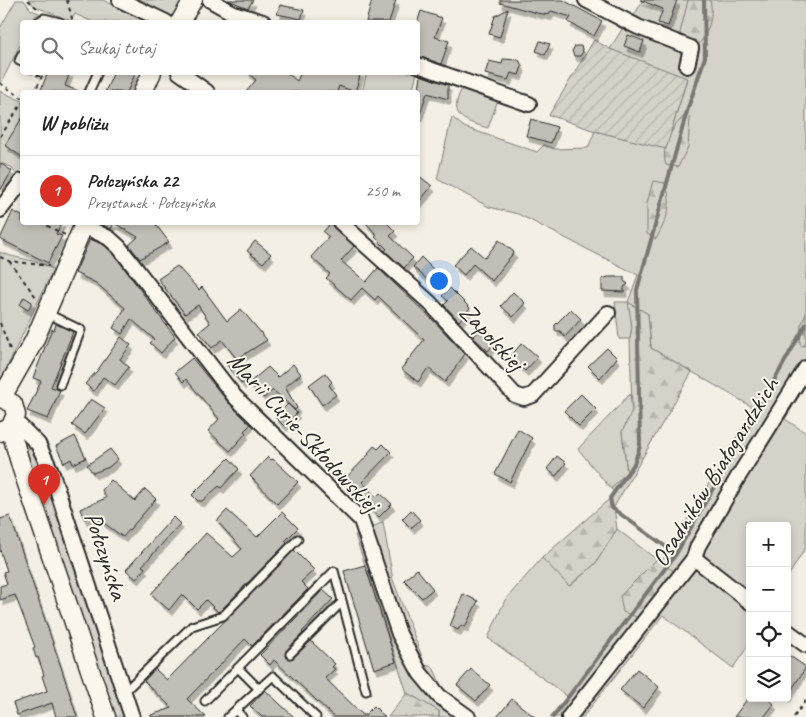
<!DOCTYPE html>
<html lang="pl">
<meta charset="utf-8">
<style>
body{margin:0;font-family:Caveat,sans-serif;background:#f2f2f2;color:#222}
.controls{position:absolute;right:15px;bottom:15px;display:grid;overflow:hidden;border-radius:5px;box-shadow:0 2px 8px #0003}
.controls button{width:45px;height:45px;display:grid;place-items:center;padding:0;border:0;border-bottom:1px solid #e0e0e0;background:#fff;color:#222;font:25px sans-serif}
.you{position:absolute;left:438px;top:280px;width:18px;height:18px;margin:-12px;border:4px solid #fff;border-radius:50%;background:#1a73e8;box-shadow:0 0 0 8px #1a73e833}
.badge{display:grid;place-items:center;width:32px;height:32px;border-radius:50%;background:#d93025;color:#fff;font-size:16px;font-weight:700}
.pin{position:absolute;translate:-50% -41px;filter:drop-shadow(0 1px 2px #0008)}
.pin::after{content:'';position:absolute;top:26px;width:18px;height:15px;background:inherit;clip-path:polygon(0 0,100% 0,50% 100%)}
.list{margin:0;padding:0;list-style:none}
h2{display:flex;justify-content:space-between;align-items:center;height:65px;margin:0;padding:0 20px;font-size:21px}
h2 small{font-size:16px;font-weight:400;color:#767676}
.list li{display:grid;grid-template-columns:32px 1fr auto;gap:15px;align-items:center;box-sizing:border-box;height:70px;padding:0 20px;border-top:1px solid #e0e0e0}
.list b{display:block;font-size:19px;white-space:nowrap}
.list p{margin:0;font-size:16px;white-space:nowrap;color:#767676}
.list em{font-size:16px;font-style:normal;color:#767676}
.icon{flex:none;width:28px;height:28px;fill:none;stroke:currentColor;stroke-width:2;stroke-linecap:round;stroke-linejoin:round}
.map{position:relative;flex:none;width:806px;height:717px;overflow:hidden}
.search{position:absolute;background:#fff;box-shadow:0 2px 8px #0003;left:20px;top:20px;width:400px;height:55px;display:flex;align-items:center;gap:12px;box-sizing:border-box;padding:0 18px;border-radius:5px;color:#767676;font-size:19px}
.panel{position:absolute;background:#fff;box-shadow:0 2px 8px #0003;left:20px;top:90px;width:400px;height:135px;border-radius:5px}
.map>svg:first-child{display:block}
</style>
<div class="map">
<svg width="806" height="717" viewBox="0 0 806 717">
<defs>
<pattern id="forest-firs" width="22" height="20" patternUnits="userSpaceOnUse" patternTransform="scale(1.25)"><rect width="22" height="20" fill="#d5d2c9"/><path d="M5 1l3.5 6h-7zM16 11l3.5 6h-7z" fill="#b7b4ad"/></pattern>
<pattern id="garden-furrows" width="10" height="10" patternUnits="userSpaceOnUse" patternTransform="scale(1.25)"><rect width="10" height="10" fill="#d5d2c9"/><path d="M-1 1l2-2M0 10L10 0M9 11l2-2" fill="none" stroke="#b7b4ad"/></pattern>
<filter id="shadow"><feDropShadow dx="3" dy="5.5" stdDeviation="0" flood-color="#0004"/></filter>
</defs>
<rect width="100%" height="100%" fill="#f3efe4"/>
<filter id="ink" filterUnits="userSpaceOnUse"><feTurbulence type="fractalNoise" baseFrequency=".02" numOctaves="2"/><feDisplacementMap in="SourceGraphic" scale="10" xChannelSelector="R" yChannelSelector="G"/><feConvolveMatrix kernelMatrix="1 2 1 2 8 2 1 2 1" color-interpolation-filters="sRGB"/></filter>
<g filter="url(#ink)">
<g fill="#d5d2c9" stroke="#807e7a">
<path d="M16,0H24L31,10L42,14L36,15L32,22H22V41L0,85V28Z"/>
<path d="M29,0H103L146,21L145,22H93L75,14L71,21L34,6Z"/>
<path d="M136,0H182L172,16Z"/>
<path d="M643,0H806V385L785,419L806,433V547L787,578V526H750V643L733,668L663,615L583,717H550L567,696L488,638L505,600L542,558L570,586L595,564L617,529L661,563L754,408L651,348L648,314L629,303L632,327L630,339H619L615,302H628L638,275L518,214L489,207L437,179L452,117L464,127L537,152L544,145L555,149L588,148L595,131L666,148L687,79L610,49L622,29L615,25L620,12L632,19Z"/>
<path d="M367,72H417V73L412,92H362Z"/>
<path d="M464,87L499,97L488,128C474,124 453,120 457,102C458,96 460,91 464,87Z"/>
<path d="M0,91L22,101V169L17,175L11,167L0,163Z"/>
<path d="M0,252C14,259 44,260 53,270L0,382Z"/>
<path d="M630,394L632,411L622,432L627,472L611,489L578,449Z"/>
<path d="M31,448L41,464L127,717H112L24,450Z"/>
<path d="M383,522L393,580L425,665L433,667L444,692L479,717H439V711L407,693L355,535Z"/>
</g>
<g fill="url(#forest-firs)" stroke="#807e7a">
<path d="M688,0H710C714,16 708,35 697,46L684,42L680,33Z"/>
<path d="M684,116L690,117L688,147L678,167L666,165C660,148 672,127 684,116Z"/>
<path d="M653,181L665,183C674,206 667,218 656,239L647,234V203Z"/>
<path d="M628,302L648,314L651,348L692,372L614,507L617,529L595,564L569,586L542,558L615,494L611,489L627,471L622,432L632,411L630,339L632,327Z"/>
<path d="M806,314V342L804,346L800,345L801,325Z"/>
<path d="M656,560L674,571L642,619L623,612L620,596Z"/>
<path d="M407,693L439,711V717H388Z"/>
</g>
<path fill="url(#garden-furrows)" stroke="#807e7a" d="M594,40L610,49L687,78L666,149L595,131L549,115Z"/>
<g fill="none" stroke-linecap="round" stroke-linejoin="round">
<g stroke="#787772" stroke-width="4">
<path d="M676,554L612,508L610,498L634,464L640,446L637,290L688,108L705,57L704,0"/>
<path d="M553,717L676,554L806,324"/>
</g>
</g>
<g fill="#c0beb6" stroke="#2b2b2b" filter="url(#shadow)">
<path d="M228,0H253L248,8Z"/>
<path d="M372,0H396L389,22H366Z"/>
<path d="M500,0H563L602,21L594,36L568,22L571,17L551,11L549,15L537,13L500,3Z"/>
<path d="M640,0H677L668,26L658,23L663,9Z"/>
<path d="M280,5L304,10L301,19L277,14Z"/>
<path d="M508,9L500,37L489,34L495,16Z"/>
<path d="M421,11L442,18L435,37L449,41L441,64L418,56V20Z"/>
<path d="M628,35L644,41L640,52L624,46Z"/>
<path d="M540,41L550,44L545,55L536,51Z"/>
<path d="M575,46H581L583,52L580,56H574L572,51Z"/>
<path d="M503,59L519,60L522,66L519,75L511,73L508,80L485,74L489,61L502,64Z"/>
<path d="M48,72H70L65,86L81,92H40Z"/>
<path d="M114,72H136L127,92H105Z"/>
<path d="M247,72H286L297,81L301,72H361L355,92L339,86L337,92H246L256,80Z"/>
<path d="M418,74L448,85V99L427,93L419,116H418V93L421,76Z"/>
<path d="M22,118V157L5,145Z"/>
<path d="M531,119L557,127L551,143L526,136Z"/>
<path d="M0,163L12,171L0,191Z"/>
<path d="M418,175L432,186L418,203Z"/>
<path d="M13,211L22,216V222H62L56,234L62,236L48,263L0,239Z"/>
<path d="M97,222H154L169,242L140,259L129,245L138,237L114,223L111,229Z"/>
<path d="M365,222H386L395,231L390,236L413,258L404,268L385,251L387,249L375,237L377,235Z"/>
<path d="M331,223L354,246L341,261L366,282L378,268L432,319L465,354L445,382L428,368L418,382L401,369L424,340L378,296L375,300L362,288L351,300L326,278L330,274L311,257L329,237L323,232Z"/>
<path d="M90,239L104,245L113,253L175,337L161,353L150,343L154,339L131,319L122,334L113,328L125,308L96,283L75,273Z"/>
<path d="M499,240L514,252L492,281L473,264L464,275L453,265L471,246L485,258Z"/>
<path d="M255,241L271,254L263,263L247,251Z"/>
<path d="M421,257L435,271L428,280L413,267Z"/>
<path d="M177,266L199,290L202,287L227,321L241,309L267,340L237,359L250,378L242,384L226,364L236,358L222,340L212,348L199,332L210,323L198,305L185,314L158,279Z"/>
<path d="M608,277H624V281L628,284L624,287V292L602,291V279Z"/>
<path d="M450,288L470,308L459,321L444,305L448,301L442,296Z"/>
<path d="M513,292L525,303L513,317L501,306Z"/>
<path d="M24,297L32,302L28,310L20,305Z"/>
<path d="M571,309L581,319L565,337L560,331H555V325Z"/>
<path d="M56,324L73,332L51,387L60,390L48,419L27,411L41,381L33,378L52,329L54,330Z"/>
<path d="M484,326L498,340L488,351L473,337Z"/>
<path d="M121,337L131,345L120,359L129,367L115,385L103,377L94,391L85,384L97,371Z"/>
<path d="M522,343L538,357L525,371L510,357Z"/>
<path d="M607,348L617,358L600,378L588,366Z"/>
<path d="M192,358L228,402L251,424L244,431L246,433L230,451L208,431L219,419L186,379L183,382L175,372Z"/>
<path d="M293,364L301,374L285,387L297,408L295,410L273,390L264,398L249,383L268,367L278,377Z"/>
<path d="M325,373L332,382L329,385L336,395L322,405L309,385Z"/>
<path d="M581,394L596,409L579,426L564,411Z"/>
<path d="M91,399L105,408L85,434L72,425Z"/>
<path d="M288,404L297,413L284,426L275,417Z"/>
<path d="M518,429L532,438L510,482L495,474Z"/>
<path d="M75,436L86,458L73,464L71,459L64,463L56,446Z"/>
<path d="M383,444L391,452L362,482L376,497L380,493L392,504L379,517L342,482L369,454L368,453L374,446L378,449Z"/>
<path d="M110,449L118,459L109,467L93,473L87,465Z"/>
<path d="M557,456L566,463L556,476L547,469Z"/>
<path d="M268,457L271,460L273,459L298,482L277,504L250,476Z"/>
<path d="M229,458L239,469L221,488L219,486L202,501H198L192,495Z"/>
<path d="M111,480L135,501L145,489L156,499L123,537L93,515L84,519L80,509L106,498L102,490Z"/>
<path d="M227,510L257,537L282,512L298,528L285,541L287,543L220,611L218,612L206,600L197,609L182,594L169,610L151,594L206,533L233,557L242,549L217,521Z"/>
<path d="M411,510L420,520L411,528L402,519Z"/>
<path d="M10,516L64,676L77,717H56L52,703L17,715L13,703L47,691L42,676L44,675L38,657L36,658L33,648L35,647L15,595L0,600V586L7,584L3,572L7,571L0,550V519Z"/>
<path d="M173,517L180,524L142,566L145,568L136,579L126,570Z"/>
<path d="M294,550L314,570L301,582L308,589L252,646L245,639L187,699L206,717H151V715L172,708L144,681L155,669L167,680Z"/>
<path d="M365,565L396,662L374,669L344,571Z"/>
<path d="M417,569L433,589L422,598L404,580Z"/>
<path d="M323,590L333,599L302,632L303,633L286,651L285,656L288,659L293,658L311,641L335,664L332,667L335,669L325,678L364,716L374,706L385,717H334L274,660L270,665L260,655Z"/>
<path d="M463,594L478,601L465,627L461,625L458,630L450,626Z"/>
<path d="M787,654L806,667L787,697Z"/>
<path d="M471,669L490,685L476,701L457,685Z"/>
<path d="M637,669L659,687L643,708L620,690Z"/>
<path d="M265,690L294,717H262L250,706Z"/>
<path d="M748,698H767L774,704L764,717H734Z"/>
<path d="M512,699L522,707L535,717H497Z"/>
</g>
<g fill="none" stroke-linecap="round" stroke-linejoin="round">
<defs>
<g id="service">
<path d="M38,22L44,18L60,22"/>
<path d="M19,61L22,54"/>
<path d="M89,92L98,72"/>
<path d="M46,313L81,330L60,385"/>
<path d="M290,654L342,602"/>
<path d="M238,668L259,689"/>
<path d="M124,692L192,626L223,616L298,539"/>
<path d="M205,701L334,571L366,691"/>
<path d="M236,710L242,717"/>
<path d="M228,717L273,676L316,717"/>
</g>
<g id="minor">
<path d="M120,0L166,22"/>
<path d="M210,0L233,13L263,22"/>
<path d="M586,0L638,27L691,48L687,66"/>
<path d="M418,65L529,104"/>
<path d="M179,72L207,92"/>
<path d="M0,210L22,181"/>
<path d="M340,222L430,303L515,395L524,398L533,395L608,313"/>
<path d="M84,226L109,238L119,247L235,397L361,520L399,634L420,673L439,696L468,717"/>
<path d="M15,421L38,444L51,471L132,717"/>
<path d="M694,558L750,602"/>
<path d="M787,631L806,645"/>
<path d="M569,717L694,558L698,546L738,477L806,368"/>
</g>
<g id="tertiary">
<path d="M180,22L193,0"/>
<path d="M143,92L152,72"/>
<path d="M0,397L13,404L16,415L10,428L0,432"/>
<path d="M2,397L34,341L85,222"/>
<path d="M10,428L22,469L106,717"/>
</g>
</defs>
<use href="#service" stroke="#2b2b2b" stroke-width="11"/>
<use href="#minor" stroke="#2b2b2b" stroke-width="18"/>
<use href="#tertiary" stroke="#2b2b2b" stroke-width="21"/>
<g stroke="#2b2b2b" stroke-width="2" stroke-dasharray="4 4" stroke-linecap="butt">
<path d="M28,0L39,10"/>
<path d="M67,0L73,22"/>
<path d="M29,72L41,77"/>
<path d="M0,83L22,98"/>
<path d="M32,92L35,91L44,72"/>
<path d="M0,137L22,103"/>
<path d="M40,222L65,235"/>
<path d="M0,257L9,261L49,266"/>
<path d="M9,261L36,297"/>
<path d="M0,323L11,352"/>
<path d="M794,717L806,700"/>
</g>
<use href="#service" stroke="#fbf7ec" stroke-width="7"/>
<use href="#minor" stroke="#fbf7ec" stroke-width="14"/>
<use href="#tertiary" stroke="#fbf7ec" stroke-width="18"/>
</g>
</g>
<g text-anchor="middle" dominant-baseline="central" stroke-width="4" stroke-linejoin="round" paint-order="stroke">
<g font-size="25" fill="#2b2b2b" stroke="#fbf7ec">
<text transform="translate(492 337) rotate(47)">Zapolskiej</text>
<text transform="translate(303 432) rotate(47)">Marii Curie-Skłodowskiej</text>
<text transform="translate(715 472) rotate(-58)">Osadników Białogardzkich</text>
<text transform="translate(106 556) rotate(72)">Połczyńska</text>
</g>
</g>
</svg>
<div class="controls">
<button>+</button>
<button>−</button>
<button><svg class="icon" aria-label="locate" viewBox="0 0 24 24"><circle cx="12" cy="12" r="6"/><path d="M12 2v4M12 18v4M2 12h4M18 12h4"/></svg></button>
<button><svg class="icon" aria-label="layers" viewBox="0 0 24 24"><path d="M12 4l9 5-9 5-9-5zM3 14l9 5 9-5"/></svg></button>
</div>
<div class="you"></div>
<div class="pin badge" style="left:44px;top:505px">1</div>
<div class="search"><svg class="icon" aria-label="search" viewBox="0 0 24 24"><circle cx="10" cy="10" r="6"/><path d="M15 15l6 6"/></svg>Szukaj tutaj</div>
<section class="panel">
<h2>W pobliżu<small></small></h2>
<ul class="list">
<li><span class="badge">1</span><div><b>Połczyńska 22</b><p>Przystanek · Połczyńska</p></div><em>250 m</em></li>
</ul>
</section>
</div>
